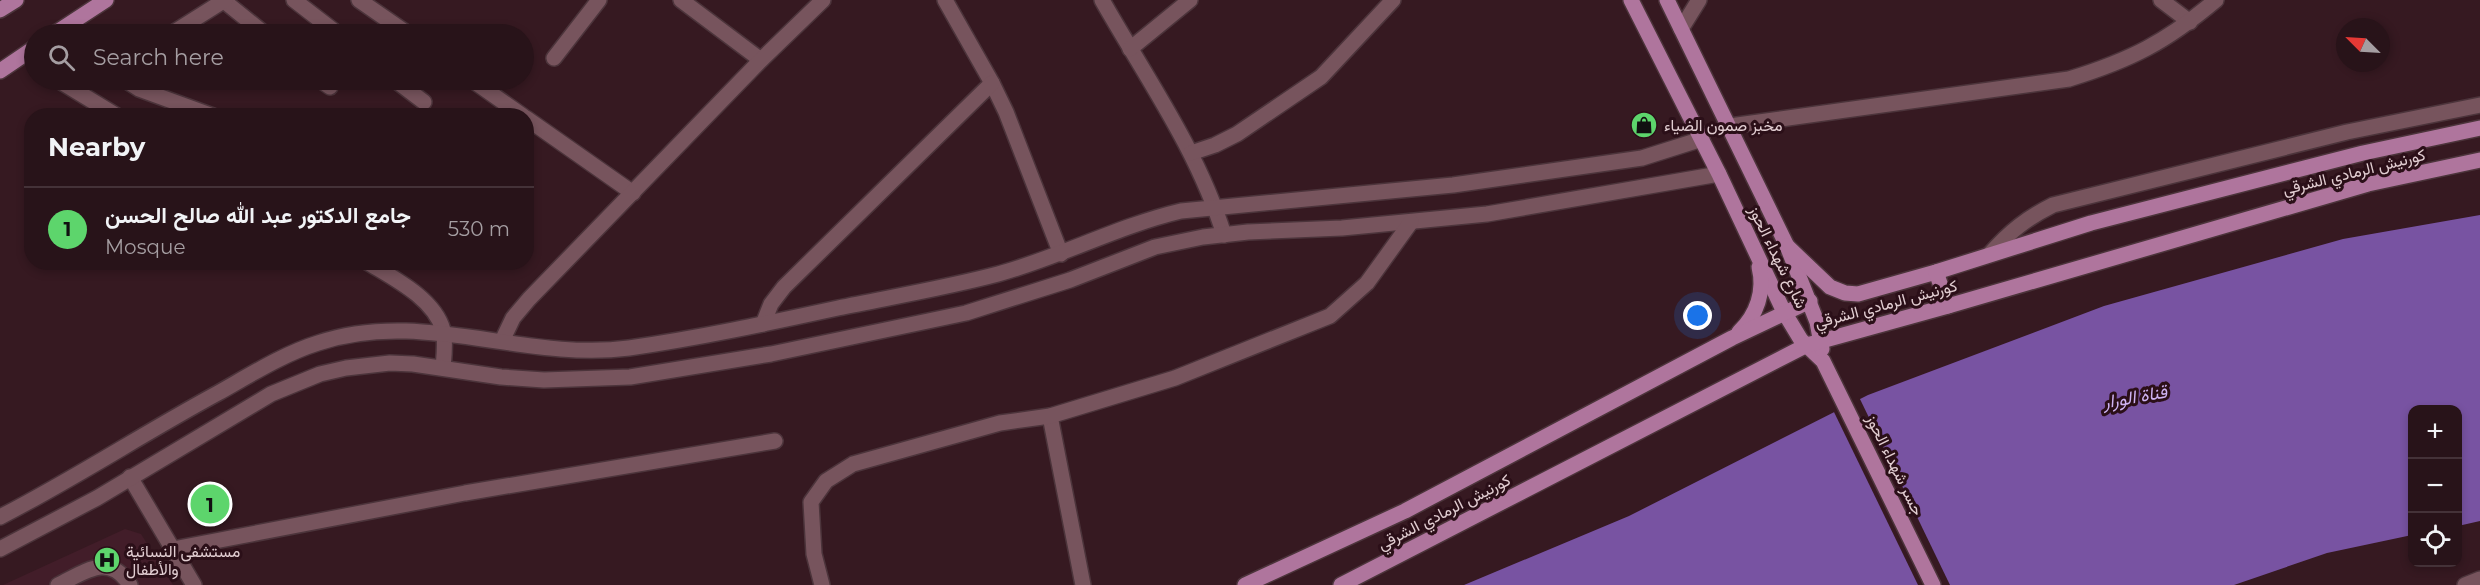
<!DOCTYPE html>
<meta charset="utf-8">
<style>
body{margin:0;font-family:Montserrat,Vazirmatn,sans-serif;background:#342026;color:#f1f3f6}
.controls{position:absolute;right:18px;bottom:18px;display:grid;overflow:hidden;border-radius:12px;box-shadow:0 3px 9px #0003}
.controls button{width:54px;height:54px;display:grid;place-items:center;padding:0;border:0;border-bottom:2px solid #443238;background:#281319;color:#f1f3f6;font:30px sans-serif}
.compass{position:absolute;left:2336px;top:18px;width:54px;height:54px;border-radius:50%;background:#281319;box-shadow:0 3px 9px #0003;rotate:294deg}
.you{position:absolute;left:1698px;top:316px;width:21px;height:21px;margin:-15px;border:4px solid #fff;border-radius:50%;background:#1a73e8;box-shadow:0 0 0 9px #1a73e833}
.badge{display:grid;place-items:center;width:39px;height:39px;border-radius:50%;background:#5dd56c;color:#111;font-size:20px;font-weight:700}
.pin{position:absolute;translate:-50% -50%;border:3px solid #fff;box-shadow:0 2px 6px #0006}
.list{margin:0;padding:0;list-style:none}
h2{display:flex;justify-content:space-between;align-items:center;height:78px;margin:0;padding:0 24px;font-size:26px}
h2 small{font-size:20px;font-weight:400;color:#a59ea2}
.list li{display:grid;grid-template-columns:39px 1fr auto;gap:18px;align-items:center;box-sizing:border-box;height:84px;padding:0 24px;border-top:2px solid #443238}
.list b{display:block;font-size:22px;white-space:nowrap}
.list p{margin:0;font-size:20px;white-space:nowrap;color:#a59ea2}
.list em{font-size:20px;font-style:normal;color:#a59ea2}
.icon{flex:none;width:33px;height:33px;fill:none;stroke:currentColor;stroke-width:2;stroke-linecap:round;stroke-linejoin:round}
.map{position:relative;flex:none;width:2480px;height:585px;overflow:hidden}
.search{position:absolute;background:#281319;box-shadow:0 3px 9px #0003;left:24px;top:24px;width:510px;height:66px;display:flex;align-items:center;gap:15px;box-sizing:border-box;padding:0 21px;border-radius:33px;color:#a59ea2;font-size:22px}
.panel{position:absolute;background:#281319;box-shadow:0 3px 9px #0003;left:24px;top:108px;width:510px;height:162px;border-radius:24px}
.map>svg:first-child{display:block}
</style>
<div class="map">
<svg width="2480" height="585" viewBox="0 0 2480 585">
<rect width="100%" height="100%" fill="#361921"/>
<path fill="#421d29" d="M125,529L141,534L173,585H3Z"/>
<path fill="#7853a2" d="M2480,215V521L2458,526V410H2412V535L2327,553L2234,585H1464L1629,516L1868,395L2104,306L2343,239Z"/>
<path fill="#361921" d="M1859,397L1950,585H1918L1833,410Z"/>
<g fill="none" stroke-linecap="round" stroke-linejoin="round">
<defs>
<g id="minor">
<path d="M294,0L338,34"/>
<path d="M359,0L408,34"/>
<path d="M681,0L761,60"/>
<path d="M945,0L992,83L1006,112L1061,254"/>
<path d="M1102,0C1145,76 1198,150 1224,235"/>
<path d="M2161,0L2190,22"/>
<path d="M224,1L265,34"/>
<path d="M1681,29L1699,0"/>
<path d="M171,34L225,0"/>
<path d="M1130,49L1190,0"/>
<path d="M554,58L599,0"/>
<path d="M58,80L117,116"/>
<path d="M125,80L139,89L213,116"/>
<path d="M320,80L330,87"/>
<path d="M395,80L424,102"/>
<path d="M472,80L523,116"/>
<path d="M526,118L633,193"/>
<path d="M1730,126L2069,79C2131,60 2166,42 2216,0"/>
<path d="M1191,153L1215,145L1237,134L1321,77L1393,0"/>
<path d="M1990,254C2009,232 2027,218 2053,205L2347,132L2480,105"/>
<path d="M367,262C393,278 434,298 443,330C446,341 444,356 443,368"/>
<path d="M763,324L771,304L784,287L992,83"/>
<path d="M502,341L513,318L529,299L761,60L823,0"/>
<path d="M1050,416L1083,585"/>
<path d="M130,477L194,585"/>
<path d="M0,517C74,479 144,433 218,393C250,375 283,354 318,343C422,308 524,362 629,348C699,338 769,323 838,308C891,297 945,288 998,274C1060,257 1118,226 1181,211L1453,185L1642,158L1702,139"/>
<path d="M0,549L97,498L271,394L320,374L346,368L390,363L413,364L501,377L544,380L630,377L771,354L966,313L1070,280L1155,247L1203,237L1248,232L1342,228L1487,214L1719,174"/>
<path d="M173,549L465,493L775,441"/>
<path d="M58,585C85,572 109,552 130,585"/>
<path d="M822,585L814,554L811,502L826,481L853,464L1000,423L1050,416L1175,378L1330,316L1367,283L1411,222"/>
<path d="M2465,585L2480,579"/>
</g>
<g id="major">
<path d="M1631,0L1719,174L1784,312L1801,340L1823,361L1933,585"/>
<path d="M1667,0L1787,246L1817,322L1822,349"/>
<path d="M0,10L16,0"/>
<path d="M54,34L106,0"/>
<path d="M0,71L34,48"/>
<path d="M1787,246L1830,287L1845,293L1858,294L1936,272L2091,223L2363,153L2480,128"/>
<path d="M1936,272L1948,306"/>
<path d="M1739,332C1757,315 1765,291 1759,267"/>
<path d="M1245,585L1405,511L1732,338L1810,301"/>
<path d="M1341,585L1807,345L1948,306L2368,184L2480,160"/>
</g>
</defs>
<use href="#minor" stroke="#4c343b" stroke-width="18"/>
<use href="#major" stroke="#4c343b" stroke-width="18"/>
<use href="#minor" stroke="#77545d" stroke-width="15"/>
<use href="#major" stroke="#af759d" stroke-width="15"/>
</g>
<defs>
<symbol id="shop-disc" viewBox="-11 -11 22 22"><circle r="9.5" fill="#5dd56c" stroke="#2b0f18"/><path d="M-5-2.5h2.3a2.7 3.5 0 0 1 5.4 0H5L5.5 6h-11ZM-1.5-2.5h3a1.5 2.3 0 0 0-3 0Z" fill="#111"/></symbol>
<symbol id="hospital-disc" viewBox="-11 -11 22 22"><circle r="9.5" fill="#5dd56c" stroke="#2b0f18"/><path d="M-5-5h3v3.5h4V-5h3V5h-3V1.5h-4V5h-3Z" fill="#111"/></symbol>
</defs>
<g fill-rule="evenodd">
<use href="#shop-disc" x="1629" y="110" width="30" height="30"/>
<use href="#hospital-disc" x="92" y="545" width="30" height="30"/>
</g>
<g text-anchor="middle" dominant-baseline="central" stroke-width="6" stroke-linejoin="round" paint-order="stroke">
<g font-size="16" fill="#e2ced2" stroke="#2b0f18" text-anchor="start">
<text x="1664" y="125">مخبز صمون الضياء</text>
<text x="126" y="551">مستشفى النسائية<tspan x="126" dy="18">والأطفال</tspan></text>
</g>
<g font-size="16" fill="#e2ced2" stroke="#2b0f18">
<text transform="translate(2354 172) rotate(-14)">كورنيش الرمادي الشرقي</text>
<text transform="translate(1778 257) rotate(64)">شارع شهداء الحوز</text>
<text transform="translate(1886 304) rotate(-15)">كورنيش الرمادي الشرقي</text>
<text transform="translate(1895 465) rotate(64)">جسر شهداء الحوز</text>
<text transform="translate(1444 512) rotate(-27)">كورنيش الرمادي الشرقي</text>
</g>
<g font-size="18" font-style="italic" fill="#cfb3f3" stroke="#2b0f18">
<text transform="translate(2135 397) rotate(-10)">قناة الورار</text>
</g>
</g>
</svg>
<div class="controls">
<button>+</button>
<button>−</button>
<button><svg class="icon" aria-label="locate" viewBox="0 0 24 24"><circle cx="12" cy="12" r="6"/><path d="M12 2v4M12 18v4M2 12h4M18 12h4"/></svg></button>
</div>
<svg class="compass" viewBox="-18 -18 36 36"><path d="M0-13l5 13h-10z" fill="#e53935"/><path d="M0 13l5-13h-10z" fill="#a59ea2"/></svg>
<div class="you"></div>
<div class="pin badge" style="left:210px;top:504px">1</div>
<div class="search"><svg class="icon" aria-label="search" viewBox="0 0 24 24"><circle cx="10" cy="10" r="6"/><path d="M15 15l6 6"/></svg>Search here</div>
<section class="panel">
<h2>Nearby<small></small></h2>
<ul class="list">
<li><span class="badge">1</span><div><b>جامع الدكتور عبد الله صالح الحسن</b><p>Mosque</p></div><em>530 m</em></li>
</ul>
</section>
</div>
